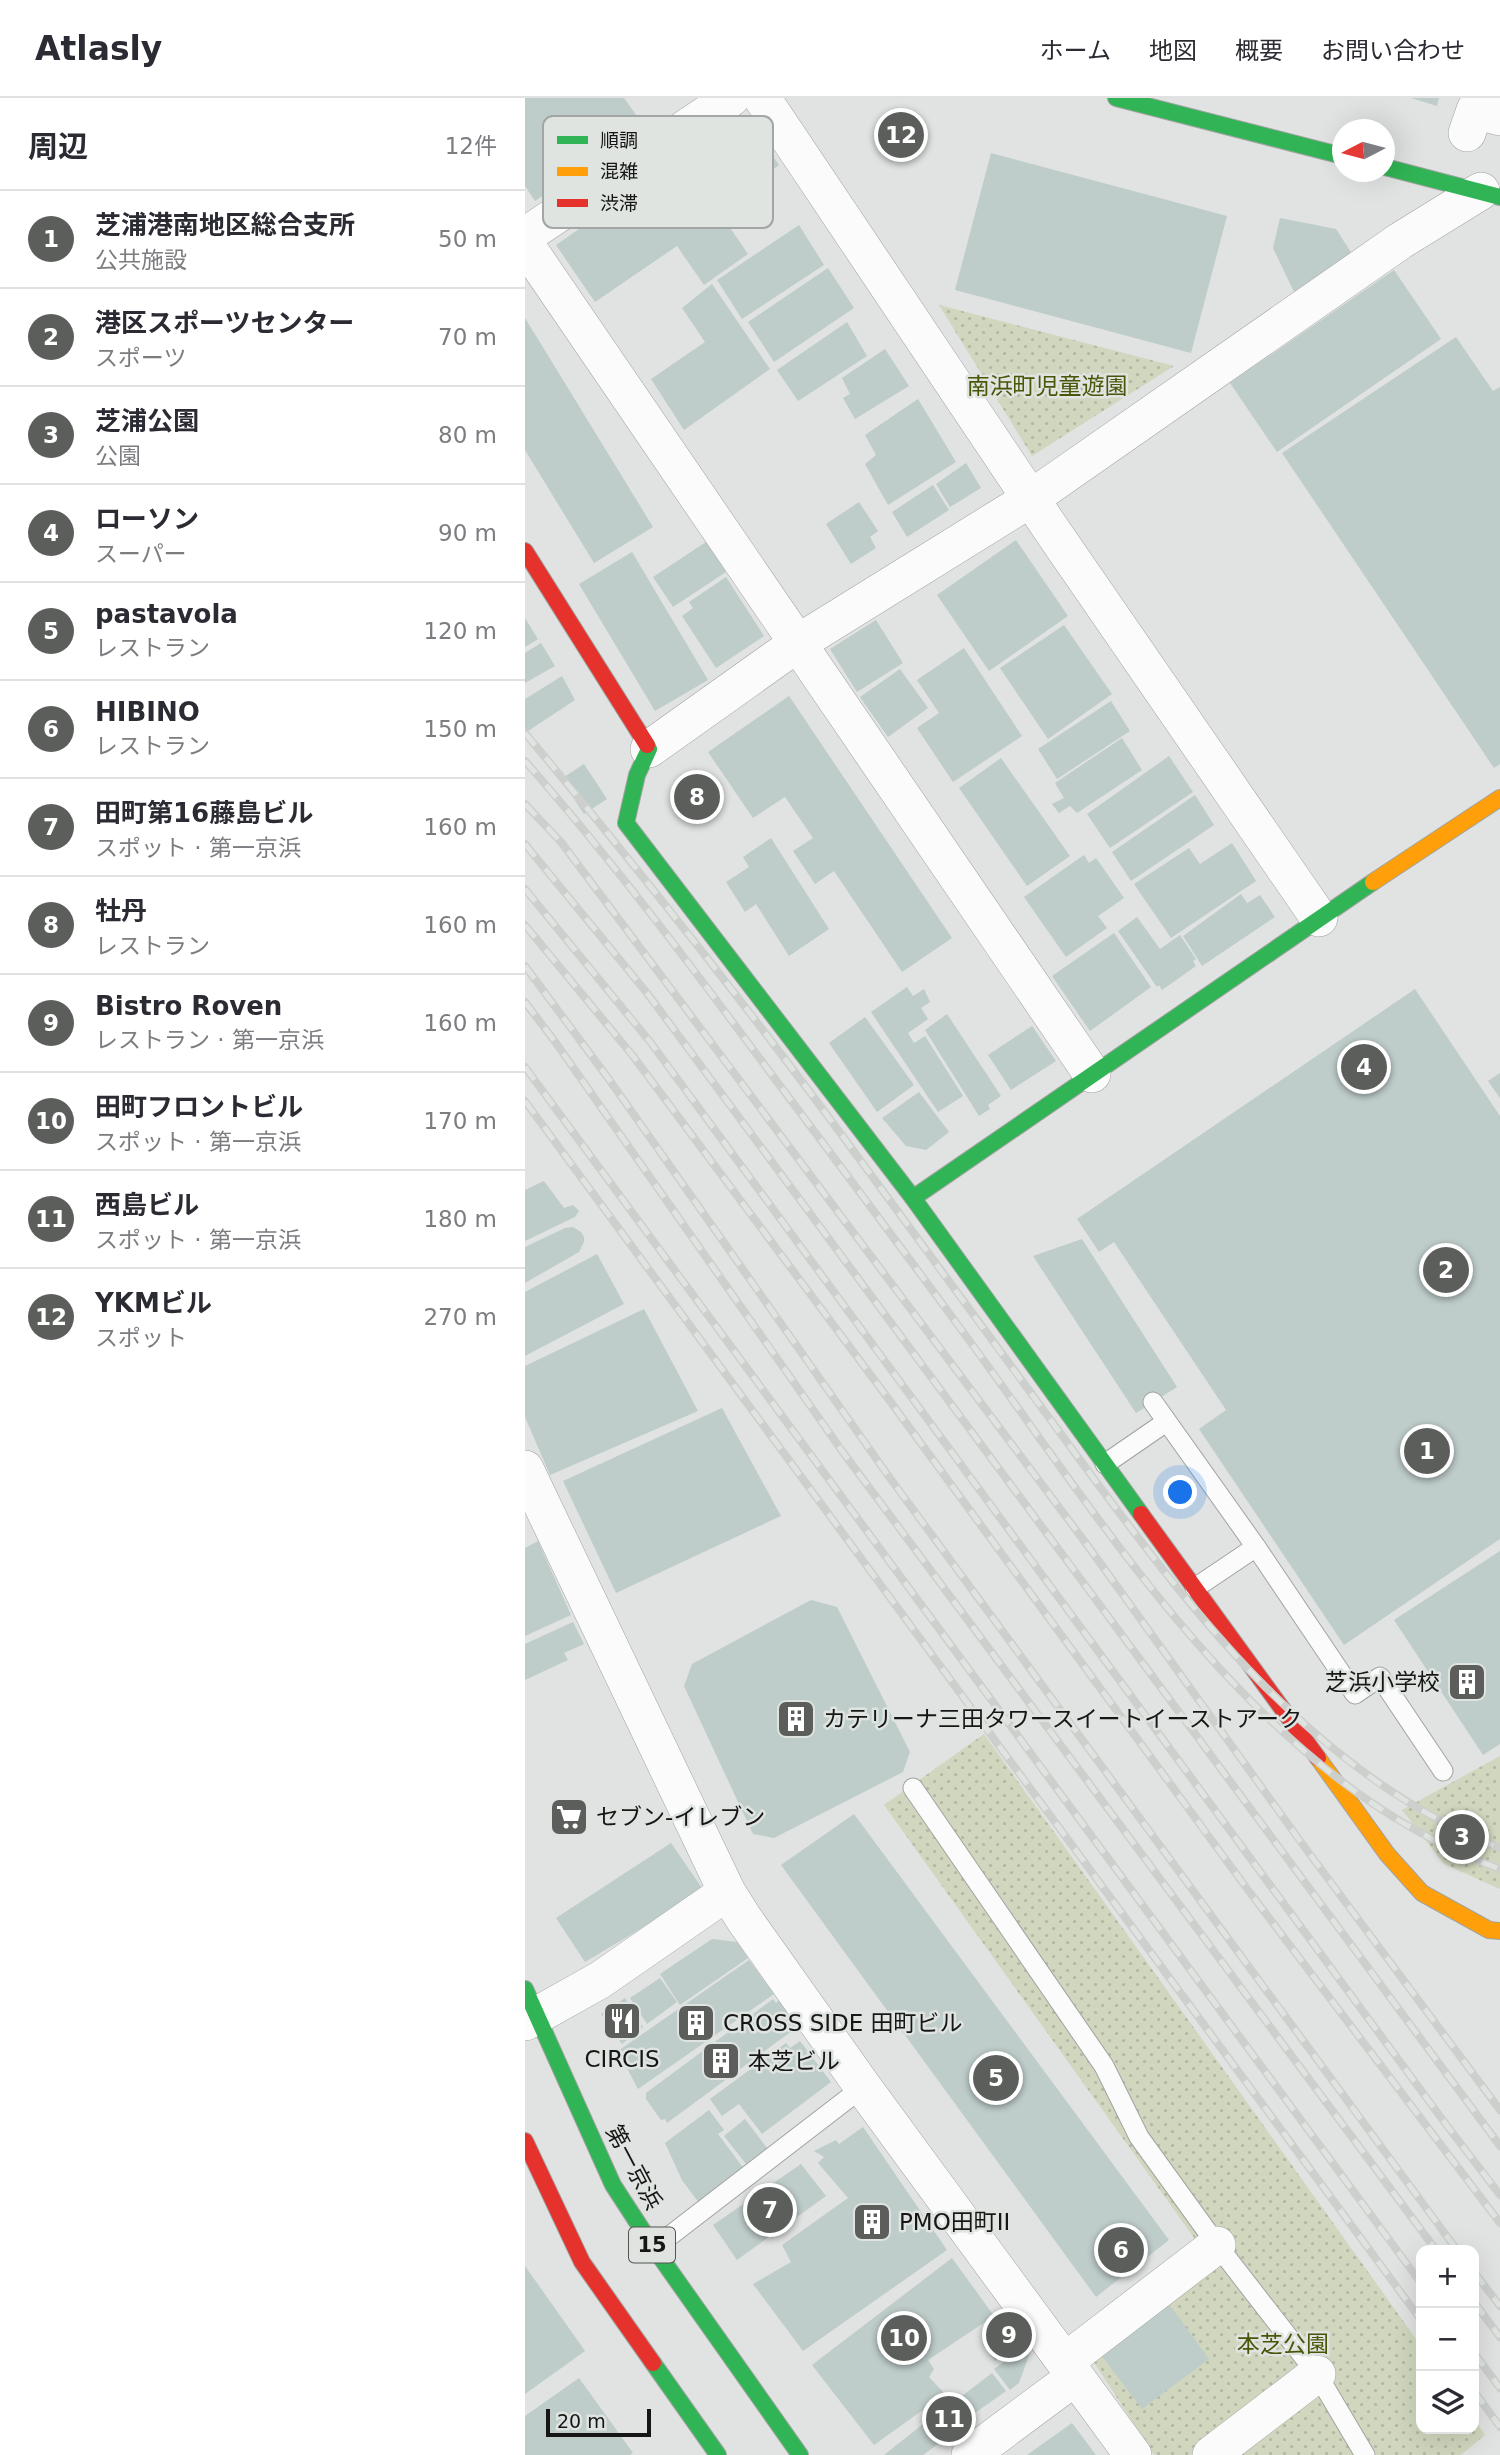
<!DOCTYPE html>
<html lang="ja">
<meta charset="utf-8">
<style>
body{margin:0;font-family:"DejaVu Sans","Noto Sans JP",sans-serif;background:#f2f2f3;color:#2b2b33}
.controls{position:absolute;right:21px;bottom:21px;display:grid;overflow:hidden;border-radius:14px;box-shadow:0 7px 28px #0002}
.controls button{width:63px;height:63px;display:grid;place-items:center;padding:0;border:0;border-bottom:2px solid #e1e1e2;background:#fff;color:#2b2b33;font:35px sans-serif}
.compass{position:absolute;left:807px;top:21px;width:63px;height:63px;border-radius:50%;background:#fff;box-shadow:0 7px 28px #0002;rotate:264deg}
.scale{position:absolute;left:21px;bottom:18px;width:105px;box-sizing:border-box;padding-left:7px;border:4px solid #151615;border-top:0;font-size:19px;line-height:24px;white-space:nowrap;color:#151615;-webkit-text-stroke:5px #dfe4e1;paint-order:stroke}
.you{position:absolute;left:656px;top:1395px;width:24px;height:24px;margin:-18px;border:5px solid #fff;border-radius:50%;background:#1a73e8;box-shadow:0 0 0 10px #1a73e833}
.badge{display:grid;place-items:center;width:46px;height:46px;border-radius:50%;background:#5c5e5c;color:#fff;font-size:23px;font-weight:700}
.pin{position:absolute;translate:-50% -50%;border:4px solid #fff;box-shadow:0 2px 7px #0006}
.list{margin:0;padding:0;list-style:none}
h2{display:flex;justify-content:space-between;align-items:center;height:91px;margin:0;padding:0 28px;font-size:30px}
h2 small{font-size:23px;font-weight:400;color:#7c7c81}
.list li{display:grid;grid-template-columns:46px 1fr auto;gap:21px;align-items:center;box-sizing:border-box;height:98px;padding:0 28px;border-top:2px solid #e1e1e2}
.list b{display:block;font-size:26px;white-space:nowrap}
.list p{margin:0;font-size:23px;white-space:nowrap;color:#7c7c81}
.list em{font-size:23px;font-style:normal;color:#7c7c81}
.icon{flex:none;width:38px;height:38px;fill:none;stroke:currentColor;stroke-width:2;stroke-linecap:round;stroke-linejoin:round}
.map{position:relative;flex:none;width:975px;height:2357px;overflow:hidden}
header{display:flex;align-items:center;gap:42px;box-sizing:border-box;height:98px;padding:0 35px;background:#fff;border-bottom:2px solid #e1e1e2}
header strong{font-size:33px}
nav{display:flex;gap:38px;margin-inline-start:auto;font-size:24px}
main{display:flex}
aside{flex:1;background:#fff}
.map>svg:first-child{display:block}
</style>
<header>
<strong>Atlasly</strong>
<nav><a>ホーム</a><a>地図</a><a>概要</a><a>お問い合わせ</a></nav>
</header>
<main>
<aside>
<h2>周辺<small>12件</small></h2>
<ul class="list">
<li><span class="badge">1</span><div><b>芝浦港南地区総合支所</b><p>公共施設</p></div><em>50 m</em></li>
<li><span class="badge">2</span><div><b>港区スポーツセンター</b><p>スポーツ</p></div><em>70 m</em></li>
<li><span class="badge">3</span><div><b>芝浦公園</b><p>公園</p></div><em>80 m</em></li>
<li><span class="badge">4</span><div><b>ローソン</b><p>スーパー</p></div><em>90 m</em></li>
<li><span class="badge">5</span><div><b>pastavola</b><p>レストラン</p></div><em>120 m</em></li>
<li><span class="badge">6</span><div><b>HIBINO</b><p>レストラン</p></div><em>150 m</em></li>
<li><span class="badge">7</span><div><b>田町第16藤島ビル</b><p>スポット · 第一京浜</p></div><em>160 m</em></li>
<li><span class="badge">8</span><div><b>牡丹</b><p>レストラン</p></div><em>160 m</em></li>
<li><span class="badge">9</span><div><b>Bistro Roven</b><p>レストラン · 第一京浜</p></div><em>160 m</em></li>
<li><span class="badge">10</span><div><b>田町フロントビル</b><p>スポット · 第一京浜</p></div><em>170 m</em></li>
<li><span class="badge">11</span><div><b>西島ビル</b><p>スポット · 第一京浜</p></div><em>180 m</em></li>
<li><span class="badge">12</span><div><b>YKMビル</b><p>スポット</p></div><em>270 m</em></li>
</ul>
</aside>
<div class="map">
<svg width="975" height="2357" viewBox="0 0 975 2357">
<defs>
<pattern id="park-dots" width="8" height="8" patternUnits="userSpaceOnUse" patternTransform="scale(1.75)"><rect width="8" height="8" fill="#d0d7be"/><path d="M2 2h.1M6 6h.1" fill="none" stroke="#b2b8a2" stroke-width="1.8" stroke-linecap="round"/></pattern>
</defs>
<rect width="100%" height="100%" fill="#e0e3e1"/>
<g fill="url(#park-dots)">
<path d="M414,207L649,268L507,358Z"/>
<path d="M459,1636L896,2248V2331H949V2321L960,2337L936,2357H629L563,2255L685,2162L359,1707Z"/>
<path d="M975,1658V1791L919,1766L877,1712Z"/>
</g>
<g fill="#beccca">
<path d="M0,0H99L119,28L10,103L0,88Z"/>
<path d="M886,0H914L912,8Z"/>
<path d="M365,18L393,24L383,59L360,50Z"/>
<path d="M221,21L254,67L197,108L164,61Z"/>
<path d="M466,55L702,118L666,255L430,192Z"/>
<path d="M157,60L223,156L179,187L152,148L70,204L31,147Z"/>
<path d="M755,120L811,131L827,156L770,196L748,150Z"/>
<path d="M274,127L299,167L217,221L192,182Z"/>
<path d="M303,170L329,210L249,264L223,224Z"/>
<path d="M869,172L916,241L752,354L705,285Z"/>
<path d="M187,186L245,271L159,332L126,281L180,244L157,210Z"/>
<path d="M0,220L128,429L69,465L0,352Z"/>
<path d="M322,224L342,258L273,303L252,272Z"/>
<path d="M931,239L968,293L975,289V666L969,670L757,355Z"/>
<path d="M360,251L384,288L330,321L318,300L325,296L317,280Z"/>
<path d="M393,301L431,364L363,407L340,366L351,357L340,337Z"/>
<path d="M441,365L456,390L425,409L411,386Z"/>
<path d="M408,387L424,412L382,439L367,414Z"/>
<path d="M334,404L353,433L345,439L351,450L326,466L301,426Z"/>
<path d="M491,442L543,518L464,573L412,497Z"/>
<path d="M181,444L201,474L148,509L128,479Z"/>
<path d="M107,454L183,582L130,613L54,486Z"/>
<path d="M201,479L239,538L191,570L157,518L168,510L164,504Z"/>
<path d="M0,520L13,541L0,549Z"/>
<path d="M351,522L378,565L332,594L305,551Z"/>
<path d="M539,527L587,596L523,641L475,570Z"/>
<path d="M16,545L30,568L0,585V555Z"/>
<path d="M439,550L497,638L428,684L392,630L414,615L392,582Z"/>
<path d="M375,571L403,610L363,639L335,599Z"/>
<path d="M37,578L50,602L0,635V601Z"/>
<path d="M264,598L427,840L377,874L309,773L290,786L268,753L288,740L260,699L228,720L183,654Z"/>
<path d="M586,603L605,633L532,681L513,651Z"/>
<path d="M597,640L617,672L552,715L545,708L534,715L527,706L539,700L530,685Z"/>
<path d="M644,658L668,694L585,750L562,716Z"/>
<path d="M476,660L545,758L502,788L434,690Z"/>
<path d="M59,666L82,701L59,716L36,681Z"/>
<path d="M670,697L689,727L606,783L587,754Z"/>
<path d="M246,740L304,831L264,858L231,806L220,814L201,784L224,769L218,759Z"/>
<path d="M707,745L731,783L646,840L609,786L664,750L675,766Z"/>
<path d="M559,757L564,765L571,760L599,800L573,818L582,830L541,859L499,799Z"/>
<path d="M716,796L722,805L735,797L750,819L677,868L658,838Z"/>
<path d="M612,819L635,851L655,837L671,861L668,863L671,868L637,892L634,887L632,889L593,833Z"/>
<path d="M589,835L626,889L565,933L527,878Z"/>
<path d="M382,889L388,898L399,891L405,904L396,910L403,921L383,935L389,945L400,938L438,998L413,1014L346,914Z"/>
<path d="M890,891L975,1018V1441L819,1547L674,1331L701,1312L589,1144L574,1154L552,1121Z"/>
<path d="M422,916L476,998L463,1007L465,1011L454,1018L400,932Z"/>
<path d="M340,919L389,987L352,1014L304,945Z"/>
<path d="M507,928L531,963L486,992L463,957Z"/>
<path d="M975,975V1000L963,983Z"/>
<path d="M394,994L424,1034L401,1052L381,1048L357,1020Z"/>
<path d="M19,1083L39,1110L48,1107L54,1113L50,1119L0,1143V1092Z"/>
<path d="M48,1129L56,1134L59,1139V1144L54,1154L0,1185V1149L40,1130Z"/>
<path d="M557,1141L652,1289L611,1315L508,1158Z"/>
<path d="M72,1156L99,1206L0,1258V1194Z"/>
<path d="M119,1211L173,1313L25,1377L0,1319V1268Z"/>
<path d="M197,1310L256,1418L91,1495L38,1383Z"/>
<path d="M13,1443L46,1517L0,1538V1450Z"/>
<path d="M975,1453V1646L958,1657L869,1522Z"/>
<path d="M286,1502L312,1509L385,1654L378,1674L249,1740L228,1736L159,1588L167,1566Z"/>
<path d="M48,1524L59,1546L39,1555L43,1562L0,1582V1546Z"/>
<path d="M329,1716L644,2142L571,2199L256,1767Z"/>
<path d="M146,1745L179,1793L60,1864L31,1820Z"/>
<path d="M187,1841L212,1844L223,1860L155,1907L135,1876Z"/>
<path d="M224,1862L249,1896L113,1991L93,1953Z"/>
<path d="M135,1880L152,1904L122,1926L105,1900Z"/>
<path d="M100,1900L118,1929L97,1946L76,1916Z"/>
<path d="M248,1901L251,1905L254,1902L272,1926L269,1928L271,1930L142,2025L140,2021L136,2022L121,2001V1995Z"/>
<path d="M275,1943L306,1984L237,2036L214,2006L197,2018L185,2001L261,1945L265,1950Z"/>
<path d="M184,2012L199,2032L193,2036L219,2071L174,2105L157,2082L140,2045Z"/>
<path d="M220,2021L242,2050L221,2066L199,2038Z"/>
<path d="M338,2029L422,2152L278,2253L228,2186L266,2164L257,2147L323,2100L293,2065L299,2059L289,2053L311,2042L314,2046Z"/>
<path d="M276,2066L301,2098L212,2162L188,2127Z"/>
<path d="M427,2160L469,2218L403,2262L409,2271L404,2279L420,2296L349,2347L287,2267Z"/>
<path d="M0,2168L60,2253L0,2296Z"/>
<path d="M644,2206L684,2261L617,2311L576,2257Z"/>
<path d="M488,2223L503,2238L470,2263L458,2247Z"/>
<path d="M510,2241L494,2285L485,2292L469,2271Z"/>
<path d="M467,2275L481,2293L450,2315L437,2298Z"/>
<path d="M54,2280L108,2355L105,2357H0V2318Z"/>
<path d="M433,2300L447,2318L414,2342L402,2325Z"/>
<path d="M547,2325L571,2357H502Z"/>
<path d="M398,2326L413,2346L398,2357H359Z"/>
</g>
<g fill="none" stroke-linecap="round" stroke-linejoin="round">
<defs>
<g id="lane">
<path d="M628,1304L731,1449L670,1490"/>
<path d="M580,1366L641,1324"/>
<path d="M731,1449L830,1596L855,1579L918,1673"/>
<path d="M388,1690L579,1968L614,2039L692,2147L792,2276L840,2357"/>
<path d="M129,2150L338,1989"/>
</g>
<g id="street">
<path d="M237,0L526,431L794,820"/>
<path d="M942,35L950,12L975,19"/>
<path d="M0,138L206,0"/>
<path d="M0,146L567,976"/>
<path d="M124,651L273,545L505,401L875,143L956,93"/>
<path d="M0,1371L202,1794L219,1821L338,1989L608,2357"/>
<path d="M0,1924L75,1882L202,1794"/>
<path d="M551,2255L692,2147"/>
<path d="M445,2357L550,2279"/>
<path d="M686,2357L792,2276"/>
</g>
<g id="fast">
<path d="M591,0L818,58"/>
<path d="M860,69L975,99"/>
<path d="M122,647L124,651L112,677L101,725L388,1100L616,1416"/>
<path d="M388,1100L848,784"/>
<path d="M0,1891L88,2087L129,2150L275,2357"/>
<path d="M128,2265L193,2357"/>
</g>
<g id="slow">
<path d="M848,784L975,700"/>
<path d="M793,1660L862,1756L897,1795L964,1832L975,1833"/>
</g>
<g id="jam">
<path d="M0,453L122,647"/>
<path d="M616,1416L793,1660"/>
<path d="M0,2043L57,2164L128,2265"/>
</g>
</defs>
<use href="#lane" stroke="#a1a3a1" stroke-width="21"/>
<use href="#street" stroke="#a1a3a1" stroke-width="38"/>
<use href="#fast" stroke="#a1a3a1" stroke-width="18"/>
<use href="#slow" stroke="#a1a3a1" stroke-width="18"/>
<use href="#jam" stroke="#a1a3a1" stroke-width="18"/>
<use href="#lane" stroke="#fafbfa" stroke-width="19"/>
<use href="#street" stroke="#fafbfa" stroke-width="37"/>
<use href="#fast" stroke="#30b455" stroke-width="16"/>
<use href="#slow" stroke="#ff9f0a" stroke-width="16"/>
<use href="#jam" stroke="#e5322d" stroke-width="16"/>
<defs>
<g id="rail">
<path d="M0,635C122,781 240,931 352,1085C417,1174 482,1263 547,1351C664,1510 786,1676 975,1750"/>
<path d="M0,663C89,764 170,873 250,981C313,1065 376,1149 438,1234C583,1430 734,1684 975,1771"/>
<path d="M0,706L36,744L560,1444L781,1751L975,2012"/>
<path d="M0,746L122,895L975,2048"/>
<path d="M0,791L126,945L920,2025L975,2097"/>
<path d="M0,827L108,958L362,1299L723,1792L975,2125"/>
<path d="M0,868L83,980L362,1376L932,2152"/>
<path d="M0,904L31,945L317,1353L911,2152"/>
<path d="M0,969L896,2185"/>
<path d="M0,1003L896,2222"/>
<path d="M949,2174L975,2208"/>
<path d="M949,2204L975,2239"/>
<path d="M949,2255L975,2290"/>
<path d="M949,2293L975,2329"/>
</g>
</defs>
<use href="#rail" stroke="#cdcfcd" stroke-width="8"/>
<use href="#rail" stroke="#dfe4e1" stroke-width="5" stroke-dasharray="16" stroke-linecap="butt"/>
</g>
<defs>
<symbol id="building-square" viewBox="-11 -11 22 22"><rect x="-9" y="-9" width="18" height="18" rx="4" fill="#5c5e5c" stroke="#dfe4e1"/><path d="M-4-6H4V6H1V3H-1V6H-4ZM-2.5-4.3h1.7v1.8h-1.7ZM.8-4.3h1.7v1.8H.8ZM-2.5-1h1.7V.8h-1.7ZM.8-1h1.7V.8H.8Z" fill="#fff"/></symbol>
<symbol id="supermarket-square" viewBox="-11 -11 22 22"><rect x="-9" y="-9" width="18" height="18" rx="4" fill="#5c5e5c" stroke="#dfe4e1"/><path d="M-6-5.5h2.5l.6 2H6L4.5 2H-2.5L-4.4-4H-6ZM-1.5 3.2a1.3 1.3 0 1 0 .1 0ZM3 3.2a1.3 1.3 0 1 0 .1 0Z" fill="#fff"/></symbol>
<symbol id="restaurant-square" viewBox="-11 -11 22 22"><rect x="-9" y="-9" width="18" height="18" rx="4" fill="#5c5e5c" stroke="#dfe4e1"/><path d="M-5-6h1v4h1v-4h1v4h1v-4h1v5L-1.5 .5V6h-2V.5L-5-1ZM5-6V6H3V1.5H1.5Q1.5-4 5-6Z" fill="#fff"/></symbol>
</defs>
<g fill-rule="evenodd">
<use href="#building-square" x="920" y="1562" width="44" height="44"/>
<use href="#building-square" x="249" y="1599" width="44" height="44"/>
<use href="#supermarket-square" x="22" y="1697" width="44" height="44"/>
<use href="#restaurant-square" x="75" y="1901" width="44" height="44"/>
<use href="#building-square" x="149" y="1903" width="44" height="44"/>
<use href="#building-square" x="174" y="1941" width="44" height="44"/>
<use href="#building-square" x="325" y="2102" width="44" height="44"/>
</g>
<g text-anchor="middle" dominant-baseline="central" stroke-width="5" stroke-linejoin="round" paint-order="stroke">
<rect fill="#dfe4e1" stroke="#525452" stroke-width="2" x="104" y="2129.5" width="46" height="35" rx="5"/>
<g font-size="21" font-weight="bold" fill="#151615">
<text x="127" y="2147">15</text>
</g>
<g font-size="23" fill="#495608" stroke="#dfe4e1">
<text x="522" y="288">南浜町児童遊園</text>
<text x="758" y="2246">本芝公園</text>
</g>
<g font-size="23" fill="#151615" stroke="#dfe4e1" text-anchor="start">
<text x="915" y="1584" text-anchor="end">芝浜小学校</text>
<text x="298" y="1621">カテリーナ三田タワースイートイーストアーク</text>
<text x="71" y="1719">セブン-イレブン</text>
<text x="198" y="1925">CROSS SIDE 田町ビル</text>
<text x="97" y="1961" text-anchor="middle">CIRCIS</text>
<text x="223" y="1963">本芝ビル</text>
<text x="374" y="2124">PMO田町II</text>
</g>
<g font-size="23" fill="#151615" stroke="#dfe4e1">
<text transform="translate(109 2069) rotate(62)">第一京浜</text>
</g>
</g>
<rect x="18" y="18" width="230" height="112" rx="10" fill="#dfe4e1" stroke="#a2a6a4" stroke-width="2"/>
<rect x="32" y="38" width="31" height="8" fill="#30b455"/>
<rect x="32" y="69" width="31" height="9" fill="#ff9f0a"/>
<rect x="32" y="101" width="31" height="8" fill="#e5322d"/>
<g font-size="19" fill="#151615">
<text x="75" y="49">順調</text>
<text x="75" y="80">混雑</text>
<text x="75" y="112">渋滞</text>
</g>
</svg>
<div class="controls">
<button>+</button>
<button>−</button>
<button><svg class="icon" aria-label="layers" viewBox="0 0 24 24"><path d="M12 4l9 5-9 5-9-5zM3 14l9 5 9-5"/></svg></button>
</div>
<svg class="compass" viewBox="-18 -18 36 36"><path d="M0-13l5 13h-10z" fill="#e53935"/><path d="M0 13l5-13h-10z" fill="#7c7c81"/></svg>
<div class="scale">20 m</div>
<div class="you"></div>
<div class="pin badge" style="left:902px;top:1353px">1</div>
<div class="pin badge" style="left:921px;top:1172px">2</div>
<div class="pin badge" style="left:937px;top:1739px">3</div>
<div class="pin badge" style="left:839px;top:969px">4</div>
<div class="pin badge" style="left:471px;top:1980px">5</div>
<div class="pin badge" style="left:596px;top:2152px">6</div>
<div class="pin badge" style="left:245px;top:2112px">7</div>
<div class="pin badge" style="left:172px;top:699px">8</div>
<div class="pin badge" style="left:484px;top:2237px">9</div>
<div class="pin badge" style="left:379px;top:2240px">10</div>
<div class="pin badge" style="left:424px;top:2321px">11</div>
<div class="pin badge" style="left:376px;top:37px">12</div>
</div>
</main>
